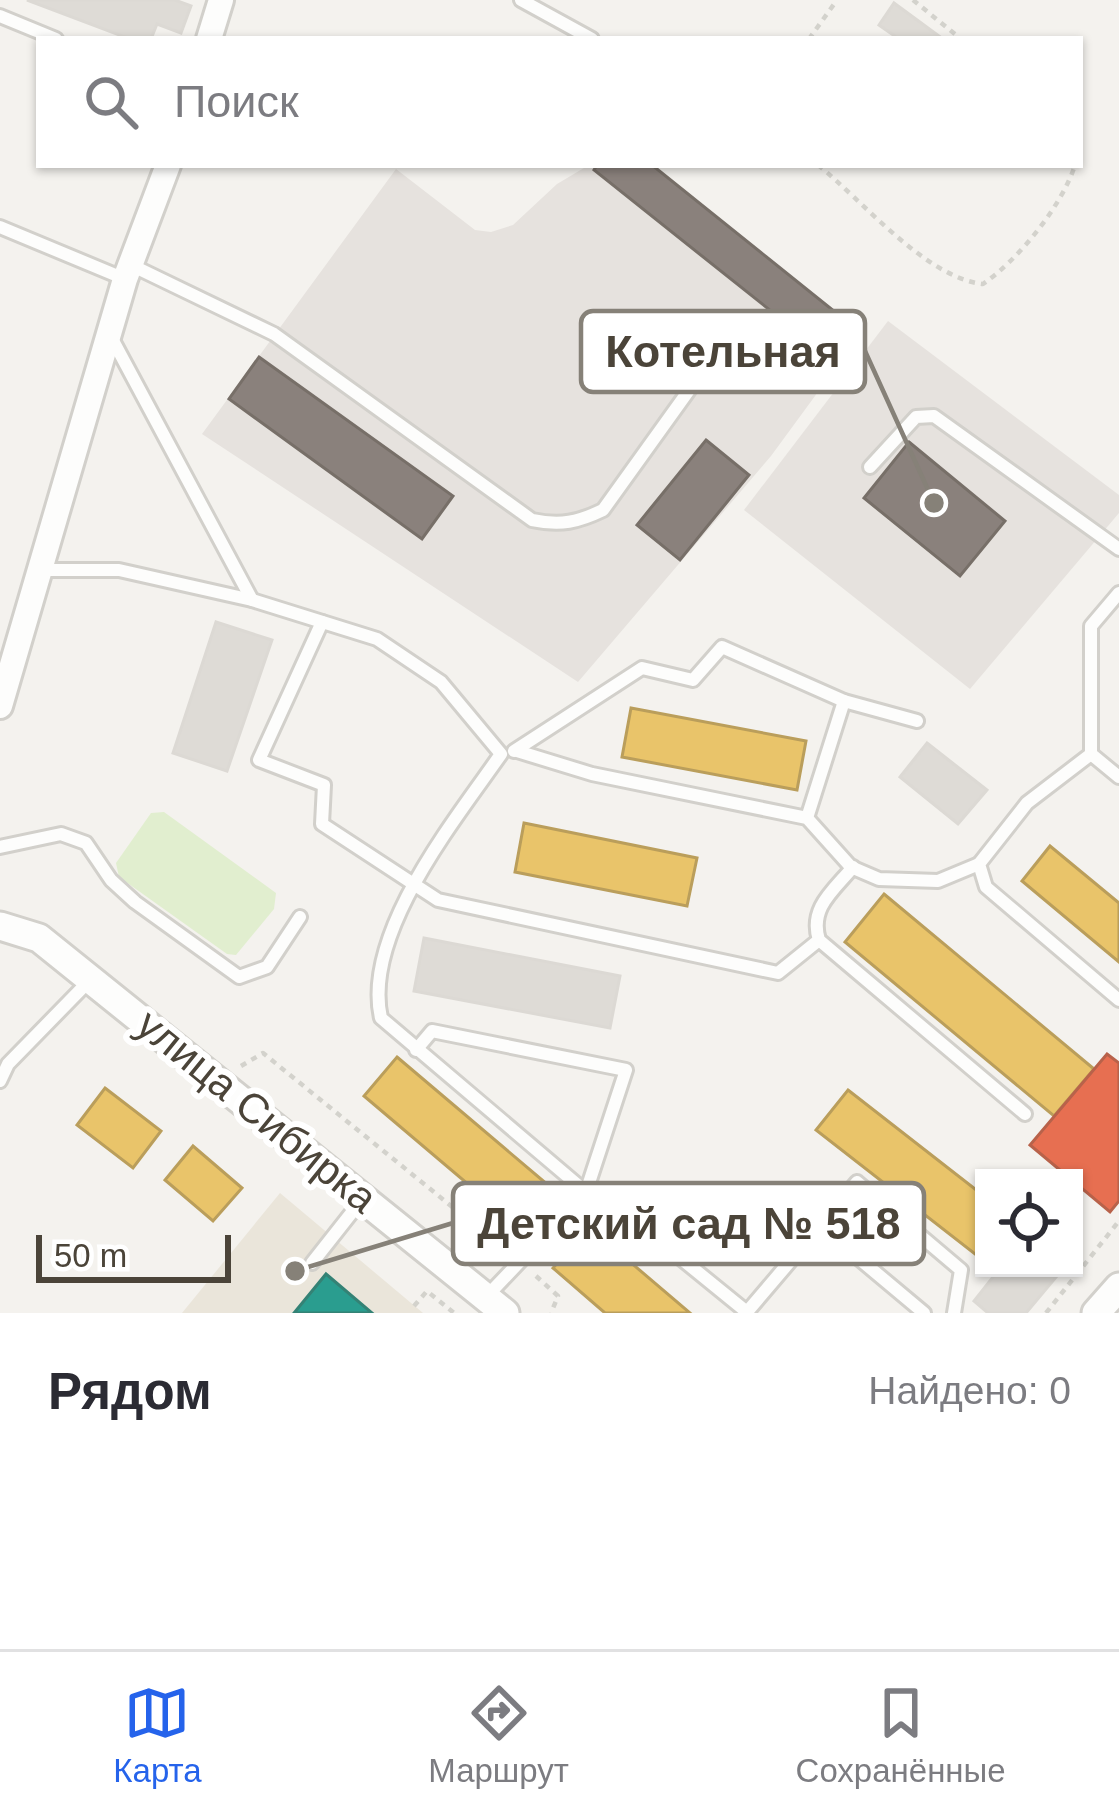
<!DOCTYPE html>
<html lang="ru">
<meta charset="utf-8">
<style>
body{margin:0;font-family:Arial,sans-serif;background:#f7f7f7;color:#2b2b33}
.controls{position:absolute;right:36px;bottom:36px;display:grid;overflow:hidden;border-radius:0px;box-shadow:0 3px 9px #0004}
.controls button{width:108px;height:108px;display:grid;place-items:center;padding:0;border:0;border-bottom:3px solid #e1e1e2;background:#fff;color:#2b2b33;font:60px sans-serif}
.scale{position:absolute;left:36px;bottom:30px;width:195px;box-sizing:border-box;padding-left:12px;border:6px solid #4b4439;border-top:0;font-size:33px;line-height:42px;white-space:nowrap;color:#4b4439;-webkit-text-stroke:9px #fff;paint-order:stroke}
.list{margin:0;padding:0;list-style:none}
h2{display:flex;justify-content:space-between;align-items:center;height:156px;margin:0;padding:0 48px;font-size:51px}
h2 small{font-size:39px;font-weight:400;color:#7c7c81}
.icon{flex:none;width:66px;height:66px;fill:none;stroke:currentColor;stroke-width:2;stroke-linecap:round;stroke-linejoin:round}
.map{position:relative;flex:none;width:1119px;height:1313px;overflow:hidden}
.search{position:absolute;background:#fff;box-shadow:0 3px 9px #0004;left:36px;right:36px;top:36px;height:132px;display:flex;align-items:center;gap:30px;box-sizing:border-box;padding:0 42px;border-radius:0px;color:#7c7c81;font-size:45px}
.sheet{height:336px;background:#fff}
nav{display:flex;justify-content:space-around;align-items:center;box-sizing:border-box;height:168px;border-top:3px solid #e1e1e2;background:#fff;font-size:33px;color:#7c7c81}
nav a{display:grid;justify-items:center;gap:6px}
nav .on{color:#2563eb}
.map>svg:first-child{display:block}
</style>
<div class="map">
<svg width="1119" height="1313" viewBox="0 0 1119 1313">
<rect width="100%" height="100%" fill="#f4f2ee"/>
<g fill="#e6e2de">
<path d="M589,165L837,366L771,456L578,682L202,434L396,169L475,230L491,232L513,225L557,184Z"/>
<path d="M888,321L1119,495V513L970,689L744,510Z"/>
</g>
<path fill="#eae5da" d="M280,1193L423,1313H182Z"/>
<path fill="#e1eecf" d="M164,812L276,893L274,909L236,955L227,954L119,877L116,863L151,813Z"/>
<g fill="#e9c46a" stroke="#ba9e5b" stroke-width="3">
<path d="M631,708L806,741L797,790L622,757Z"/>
<path d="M524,823L697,858L687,906L515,872Z"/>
<path d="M1050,846L1119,903V962L1022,881Z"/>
<path d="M884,894L1094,1069L1054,1116L845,942Z"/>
<path d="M397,1057L548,1185L515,1224L364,1096Z"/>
<path d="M105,1088L161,1131L133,1168L77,1125Z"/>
<path d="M848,1090L984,1196V1261L816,1130Z"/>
<path d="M193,1146L242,1188L213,1221L165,1180Z"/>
<path d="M589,1227L690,1313H605L553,1268Z"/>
</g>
<path fill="#e76f51" stroke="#b8624a" stroke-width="3" d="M1107,1054L1119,1063V1201L1110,1212L1030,1145Z"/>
<path fill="#2a9d8f" stroke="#348275" stroke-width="3" d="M326,1274L372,1313H294Z"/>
<g fill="#8a817c" stroke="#776f68" stroke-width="3">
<path d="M597,165H652L860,332L835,362L594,170Z"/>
<path d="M259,357L453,496L422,539L229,399Z"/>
<path d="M706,440L749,475L680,560L637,525Z"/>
<path d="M909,442L1005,521L960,576L864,498Z"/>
</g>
<g fill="#dedbd6" stroke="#dcd9d4" stroke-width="3">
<path d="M27,0H175L191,6L181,33L157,24L151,39H130Z"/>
<path d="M894,3L943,39H899L879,25Z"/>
<path d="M216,622L272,640L227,771L173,753Z"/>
<path d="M927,743L987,790L958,824L900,777Z"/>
<path d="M424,938L620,976L610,1028L414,991Z"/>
<path d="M992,1268H1047L1057,1276L1026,1313H988L974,1301L997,1272Z"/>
</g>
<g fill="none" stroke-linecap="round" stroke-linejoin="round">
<defs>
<g id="service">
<path d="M521,0L592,39"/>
<path d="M0,16L56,39"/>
<path d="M0,227L125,279"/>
<path d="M131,265L274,334L532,520C561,526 578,522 603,510L730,333"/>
<path d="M109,333L252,600"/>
<path d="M870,467L916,417L934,416L1119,549"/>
<path d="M40,570H119L252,600L377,639L441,682L501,754C455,820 362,934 381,1018L586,1192L619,1208L748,1313"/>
<path d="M1119,593L1091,626V754L1027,803L979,864L986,887L1119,1000"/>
<path d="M322,622L259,760L324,785L322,824L438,900L778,973L819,940"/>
<path d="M514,751L642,668L693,680L722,647L844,701L917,721"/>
<path d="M517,751L592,774L807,818L851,867L879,879L938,881L979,864"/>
<path d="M1091,754L1119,777"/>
<path d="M807,818L844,701"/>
<path d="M0,847L61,834L86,843L111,880L135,902L239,977L267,967L300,917"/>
<path d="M853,867C833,891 809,908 819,940L1025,1114"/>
<path d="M416,1050L432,1031L626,1070L586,1192L487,1296"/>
<path d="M0,1081L8,1064L90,980"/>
<path d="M820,1226L857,1182L961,1270L954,1313"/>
<path d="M312,1263L364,1197"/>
<path d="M747,1312L820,1226L924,1313"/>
</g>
<g id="minor">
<path d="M209,39L221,0"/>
<path d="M0,706L125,279L168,165"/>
</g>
<g id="tertiary">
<path d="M0,926L39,938L505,1313"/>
<path d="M1096,1313L1119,1287"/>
</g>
</defs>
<use href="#service" stroke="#d2d0cb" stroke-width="18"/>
<use href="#minor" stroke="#d2d0cb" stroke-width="30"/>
<use href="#tertiary" stroke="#d2d0cb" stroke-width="33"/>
<g stroke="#d3d2cc" stroke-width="4.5" stroke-dasharray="6 6" stroke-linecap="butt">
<path d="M913,0L961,39"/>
<path d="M809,39L837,0"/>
<path d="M818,165C863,201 926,278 983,284C1018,260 1062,206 1075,165"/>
<path d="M241,1066L263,1053L504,1249"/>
<path d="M536,1276L558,1296L551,1313"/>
<path d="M414,1306L427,1291L454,1313"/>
<path d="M1046,1313L1119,1221"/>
</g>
<use href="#service" stroke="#fdfdfc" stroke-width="12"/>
<use href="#minor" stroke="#fdfdfc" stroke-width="24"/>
<use href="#tertiary" stroke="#fdfdfc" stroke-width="27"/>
</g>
<g text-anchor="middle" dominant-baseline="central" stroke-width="12" stroke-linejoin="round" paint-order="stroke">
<g font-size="42" fill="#4b4439" stroke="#fff">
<text transform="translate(257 1111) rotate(39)">улица Сибирка</text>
</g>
</g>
<path fill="none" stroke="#868178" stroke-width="4.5" d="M934 503L865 351M295 1271L453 1223"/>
<g fill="#868178" stroke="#fff" stroke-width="4.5">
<circle cx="934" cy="503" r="12"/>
<circle cx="295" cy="1271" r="12"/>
</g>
<g fill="#fff" stroke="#868178" stroke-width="4.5">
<rect x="581" y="311" width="284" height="81" rx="12"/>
<rect x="453" y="1183" width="471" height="81" rx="12"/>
</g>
<g font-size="45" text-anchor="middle" font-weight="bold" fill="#4b4439">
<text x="723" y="367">Котельная</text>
<text x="689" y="1239">Детский сад № 518</text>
</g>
</svg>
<div class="controls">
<button><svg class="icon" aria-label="locate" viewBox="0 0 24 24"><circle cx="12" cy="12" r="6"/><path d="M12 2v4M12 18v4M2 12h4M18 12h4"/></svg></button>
</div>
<div class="scale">50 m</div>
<div class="search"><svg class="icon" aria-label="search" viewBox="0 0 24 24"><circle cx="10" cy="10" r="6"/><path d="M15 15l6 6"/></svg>Поиск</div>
</div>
<section class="sheet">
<h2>Рядом<small>Найдено: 0</small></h2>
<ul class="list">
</ul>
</section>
<nav>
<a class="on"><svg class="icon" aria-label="map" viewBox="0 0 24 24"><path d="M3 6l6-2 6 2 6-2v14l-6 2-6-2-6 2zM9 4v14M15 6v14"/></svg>Карта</a>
<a><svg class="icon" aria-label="directions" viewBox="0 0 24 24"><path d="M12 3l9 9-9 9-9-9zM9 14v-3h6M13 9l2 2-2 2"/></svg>Маршрут</a>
<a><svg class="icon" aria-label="saved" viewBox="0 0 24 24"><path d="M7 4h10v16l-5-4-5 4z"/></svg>Сохранённые</a>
</nav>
